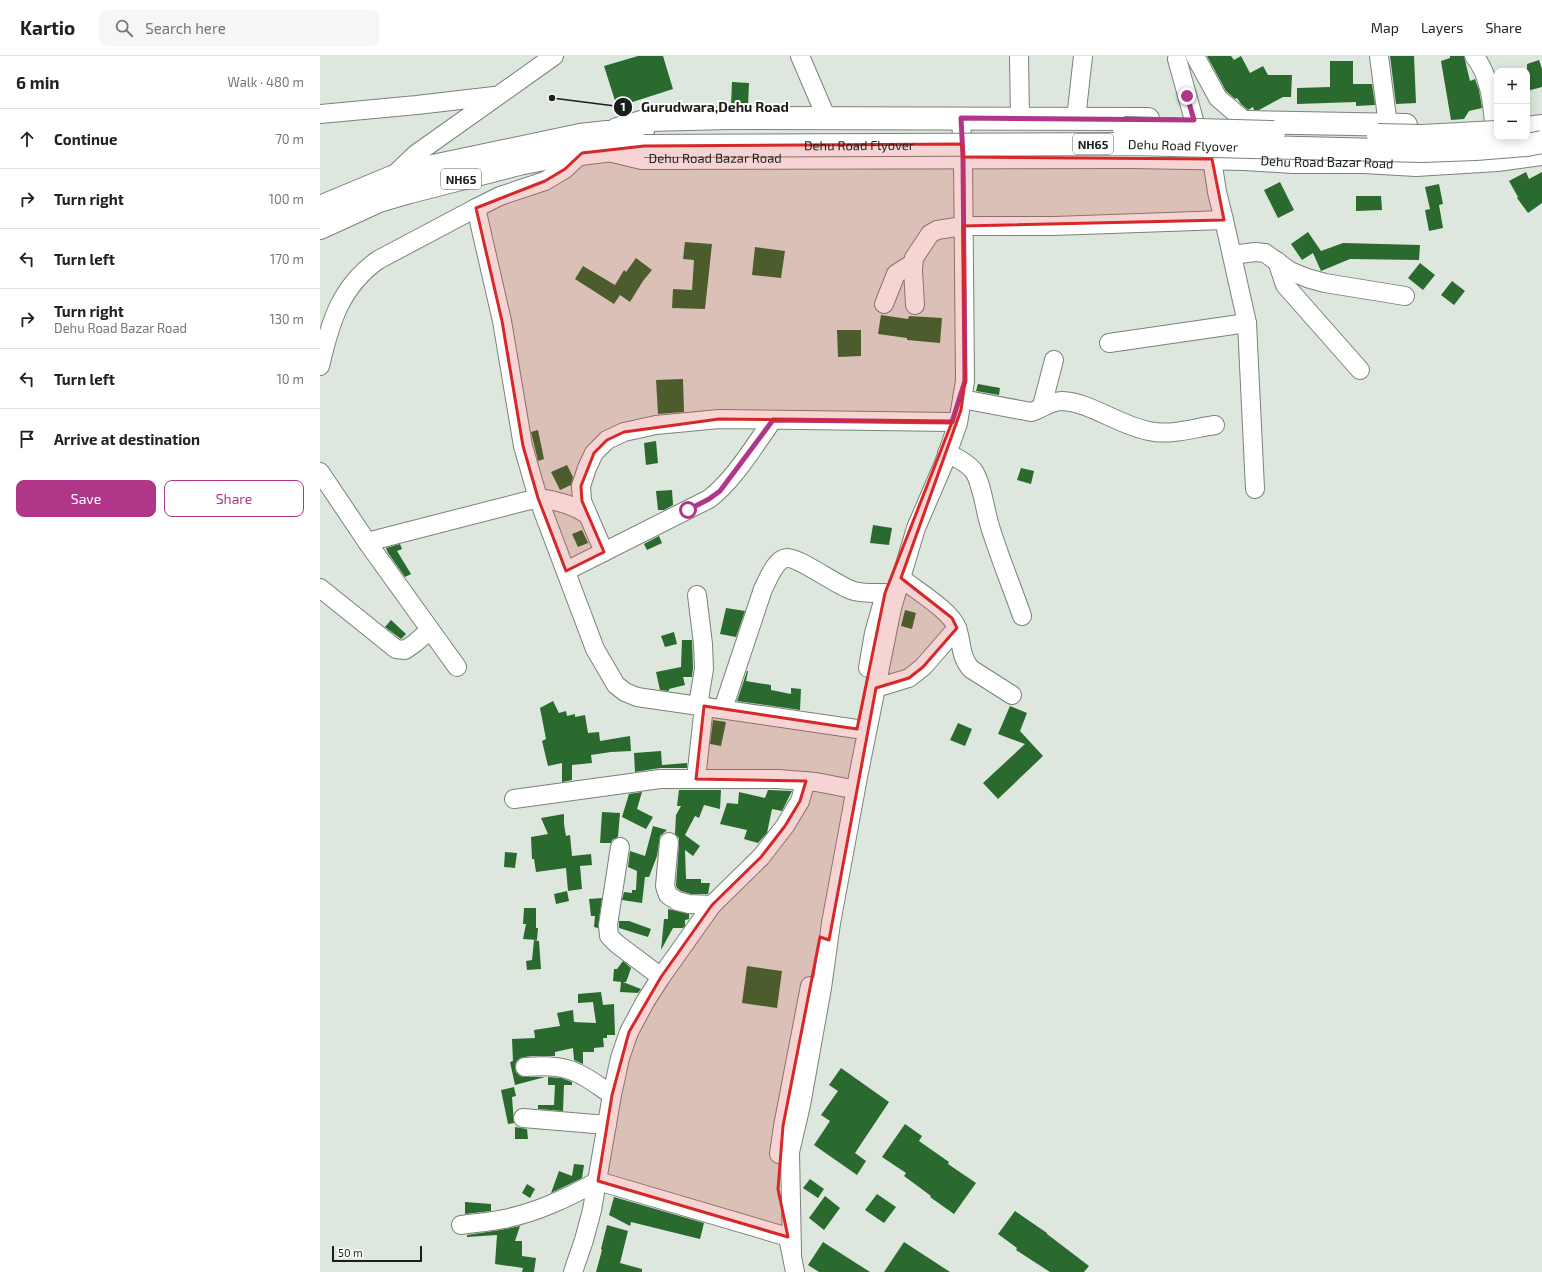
<!DOCTYPE html>
<meta charset="utf-8">
<style>
body{margin:0;font-family:"Exo 2",sans-serif;background:#f6f6f6;color:#222}
.controls{position:absolute;right:12px;top:12px;display:grid;overflow:hidden;border-radius:8px;box-shadow:0 2px 10px #0003}
.controls button{width:36px;height:36px;display:grid;place-items:center;padding:0;border:0;border-bottom:1px solid #e0e0e0;background:#fff;color:#222;font:20px sans-serif}
.scale{position:absolute;left:12px;bottom:10px;width:90px;box-sizing:border-box;padding-left:4px;border:2px solid #1b1f1b;border-top:0;font-size:11px;line-height:14px;white-space:nowrap;color:#1b1f1b;-webkit-text-stroke:3px #fff;paint-order:stroke}
.stop{position:absolute;width:12px;height:12px;margin:-9px;border:3px solid #b0368a;border-radius:50%;background:#fff}
.stop.end{background:#b0368a;border-color:#fff;box-shadow:0 1px 4px #0008}
.list{margin:0;padding:0;list-style:none}
h2{display:flex;justify-content:space-between;align-items:center;height:52px;margin:0;padding:0 16px;font-size:17px}
h2 small{font-size:13px;font-weight:400;color:#767676}
.list li{display:grid;grid-template-columns:26px 1fr auto;gap:12px;align-items:center;box-sizing:border-box;height:60px;padding:0 16px;border-top:1px solid #e0e0e0}
.list b{display:block;font-size:15px;white-space:nowrap}
.list p{margin:0;font-size:13px;white-space:nowrap;color:#767676}
.list em{font-size:13px;font-style:normal;color:#767676}
.actions{display:flex;gap:8px;padding:12px 16px}
.actions a{flex:1;padding:9px 0;border:1px solid #b0368a;border-radius:8px;text-align:center;font-size:14px;color:#b0368a}
.actions .main{background:#b0368a;color:#fff}
.icon{flex:none;width:22px;height:22px;fill:none;stroke:currentColor;stroke-width:2;stroke-linecap:round;stroke-linejoin:round}
.map{position:relative;flex:none;width:1222px;height:1216px;overflow:hidden}
header{display:flex;align-items:center;gap:24px;box-sizing:border-box;height:56px;padding:0 20px;background:#fff;border-bottom:1px solid #e0e0e0}
header strong{font-size:19px}
nav{display:flex;gap:22px;margin-inline-start:auto;font-size:14px}
.search{width:280px;height:36px;background:#f6f6f6;display:flex;align-items:center;gap:10px;box-sizing:border-box;padding:0 14px;border-radius:8px;color:#767676;font-size:15px}
main{display:flex}
aside{flex:1;background:#fff}
.map>svg:first-child{display:block}
</style>
<header>
<strong>Kartio</strong>
<div class="search"><svg class="icon" aria-label="search" viewBox="0 0 24 24"><circle cx="10" cy="10" r="6"/><path d="M15 15l6 6"/></svg>Search here</div>
<nav><a>Map</a><a>Layers</a><a>Share</a></nav>
</header>
<main>
<aside>
<h2>6 min<small>Walk · 480 m</small></h2>
<ul class="list">
<li><svg class="icon" aria-label="ahead" viewBox="0 0 24 24"><path d="M12 20V5M6 11l6-6 6 6"/></svg><div><b>Continue</b></div><em>70 m</em></li>
<li><svg class="icon" aria-label="right" viewBox="0 0 24 24"><path d="M7 20v-9h11M14 6l5 5-5 5"/></svg><div><b>Turn right</b></div><em>100 m</em></li>
<li><svg class="icon" aria-label="left" viewBox="0 0 24 24"><path d="M17 20v-9H6M10 6l-5 5 5 5"/></svg><div><b>Turn left</b></div><em>170 m</em></li>
<li><svg class="icon" aria-label="right" viewBox="0 0 24 24"><path d="M7 20v-9h11M14 6l5 5-5 5"/></svg><div><b>Turn right</b><p>Dehu Road Bazar Road</p></div><em>130 m</em></li>
<li><svg class="icon" aria-label="left" viewBox="0 0 24 24"><path d="M17 20v-9H6M10 6l-5 5 5 5"/></svg><div><b>Turn left</b></div><em>10 m</em></li>
<li><svg class="icon" aria-label="arrive" viewBox="0 0 24 24"><path d="M6 21V4h12l-3 4 3 4H6"/></svg><div><b>Arrive at destination</b></div></li>
</ul>
<div class="actions"><a class="main">Save</a><a>Share</a></div>
</aside>
<div class="map">
<svg width="1222" height="1216" viewBox="0 0 1222 1216">
<rect width="100%" height="100%" fill="#dde7dd"/>
<g fill="#2a6a2e">
<path d="M318,0H343L353,33L297,51L284,10Z"/>
<path d="M887,0H911L914,4L921,0L930,17L943,10L948,19H972L971,41H963L939,54H934L933,51L928,54L921,48L917,42L915,43L906,35Z"/>
<path d="M1070,0H1094L1096,47L1076,48Z"/>
<path d="M1130,0H1144L1150,25L1155,23L1159,34L1162,52L1149,55L1144,63L1131,64L1121,5L1130,2Z"/>
<path d="M1219,4L1222,13V31L1207,35V8Z"/>
<path d="M1010,5H1033V28H1052L1055,49L1036,50V46L977,48V32L1010,31Z"/>
<path d="M412,26L429,27L428,50H411Z"/>
<path d="M1206,116L1209,123L1222,116V147L1208,157L1197,142L1198,141L1189,125Z"/>
<path d="M960,126L974,154L958,162L944,134Z"/>
<path d="M1119,128L1123,148L1119,149L1123,172L1109,175L1105,154L1110,153L1105,131Z"/>
<path d="M1036,140H1061L1062,154L1036,155Z"/>
<path d="M988,176L1001,195L1023,187L1100,189L1099,204L1030,203L1001,215L993,197L982,204L971,188Z"/>
<path d="M365,186L392,188L385,253L352,252L353,233L372,234L374,204L363,203Z"/>
<path d="M435,191L465,195L461,222L432,219Z"/>
<path d="M316,202L332,214L323,225L310,246L300,239L294,248L255,223L263,210L295,229L304,214L306,216Z"/>
<path d="M1100,207L1115,219L1103,234L1088,222Z"/>
<path d="M1132,225L1145,235L1134,249L1121,239Z"/>
<path d="M561,259L588,263L589,260L622,262L620,287L587,284V282L558,278Z"/>
<path d="M517,274H541V300L518,301Z"/>
<path d="M363,323L364,356L338,358L336,324Z"/>
<path d="M658,328L680,332L679,339L656,335Z"/>
<path d="M218,374L224,403L218,405L211,376Z"/>
<path d="M336,385L338,407L326,409L324,387Z"/>
<path d="M247,409L253,421L251,429L240,434L231,416Z"/>
<path d="M701,412L714,415L711,428L697,424Z"/>
<path d="M352,434L353,449L344,454H338L336,435Z"/>
<path d="M553,469L572,472L569,489L550,487Z"/>
<path d="M262,474L268,487L258,491L252,478Z"/>
<path d="M339,480L342,487L327,494L324,488Z"/>
<path d="M80,488L82,493L77,495L91,518L85,521L68,497L66,492Z"/>
<path d="M406,552L425,555L416,581L400,578Z"/>
<path d="M585,554L596,557L592,573L581,570Z"/>
<path d="M71,564L86,578L81,583L65,571Z"/>
<path d="M354,576L357,588L345,591L341,580Z"/>
<path d="M362,584H372L373,612L372,621H363L365,629L349,633V635L340,634L336,616L361,611Z"/>
<path d="M427,615H428L426,625L451,629V634L471,638V632L481,633L480,654L417,645Z"/>
<path d="M233,645L239,657L246,655L247,660L255,658V661L265,659L268,677L279,676L280,685L310,680L311,695L291,696L271,699L272,707L252,709V724L242,726V707L228,710L222,685L226,683L220,652Z"/>
<path d="M690,650L707,657L700,675L723,700L678,743L663,727L705,688L678,678Z"/>
<path d="M393,664L406,666L401,690L390,688Z"/>
<path d="M638,667L652,673L645,690L630,684Z"/>
<path d="M341,695L342,709L367,707V712H340L315,716L314,697Z"/>
<path d="M359,734H401L400,753L384,749L379,762L375,760L365,779L380,790L373,800L365,794L366,823H381V827H390L388,838H371L361,835L357,832L356,829L359,787V782L355,778L356,759L361,750H357Z"/>
<path d="M448,734L472,735L462,755L452,753L447,777L438,787L424,783L427,774L400,768L407,747L418,748L419,736L445,742Z"/>
<path d="M322,736L317,753L333,761L326,773L302,761L309,738Z"/>
<path d="M282,756L300,757L298,781L292,784L291,787H280Z"/>
<path d="M244,758V768L246,780L250,779L252,800L271,798L272,809L260,810L262,833L248,835L246,812L216,816L214,803H212L211,781L228,778L221,762Z"/>
<path d="M333,770L347,774L340,780L337,800L329,821H325L322,847L302,844L304,836L312,837V834H316L317,815L308,811L310,795L325,800Z"/>
<path d="M185,796L197,797L195,812L184,811Z"/>
<path d="M247,835L249,845L236,848L234,838Z"/>
<path d="M282,842L278,872L274,871L275,860H271L269,843Z"/>
<path d="M204,852H216V872H218L217,884L203,883L206,868H203Z"/>
<path d="M348,853L369,858V863L365,864V870L363,872H353L341,894L344,863H348Z"/>
<path d="M299,865H309L331,873L328,881L299,872Z"/>
<path d="M214,884L219,885L221,913L207,914L206,905L212,904Z"/>
<path d="M303,905L311,912L308,921L306,926H303L321,933L318,937L300,936L301,926L293,925L294,913H297Z"/>
<path d="M427,910L462,915L457,952L422,947Z"/>
<path d="M281,936L283,949L294,948L295,979H287V982H283L284,991L274,992V996H263V1008L254,1004L253,992L235,996V1000H211L200,1002L196,1006L195,1011L196,1016L200,1020L206,1021H225L195,1029L190,1006L193,1005L192,983L215,982L214,974L240,970L237,957L253,954L254,966L276,967L273,946L258,947V938Z"/>
<path d="M521,1012L569,1046L535,1097L546,1105L537,1119L494,1089L510,1065L501,1059L518,1035L509,1029Z"/>
<path d="M228,1021L241,1022L252,1026V1029H244L243,1055L218,1053V1049H234L235,1029H228Z"/>
<path d="M194,1031L196,1040L192,1041L194,1067L188,1068L181,1034Z"/>
<path d="M585,1068L602,1080L599,1085L629,1106L628,1108L656,1127L634,1158L610,1141L611,1140L584,1120L586,1117L562,1101Z"/>
<path d="M195,1071L207,1073L208,1083H195Z"/>
<path d="M254,1108L264,1109L262,1122L231,1137L239,1115L252,1120Z"/>
<path d="M490,1123L504,1133L498,1142L483,1132Z"/>
<path d="M207,1128L215,1133L210,1142L202,1137Z"/>
<path d="M557,1138L576,1151L564,1167L545,1154Z"/>
<path d="M505,1140L520,1152L504,1174L489,1162Z"/>
<path d="M294,1141L384,1167L380,1183L311,1166L310,1170L289,1159Z"/>
<path d="M145,1146L171,1148V1155L145,1158Z"/>
<path d="M695,1155L727,1177V1178L769,1210L764,1216H730L696,1194L697,1192L678,1178Z"/>
<path d="M287,1169L308,1175L300,1207L322,1213V1216H276L282,1194L281,1193Z"/>
<path d="M200,1170L195,1185H202V1200L216,1202L214,1216H202L203,1212L175,1208L177,1179L147,1181V1179L180,1174Z"/>
<path d="M503,1186L550,1216H499L488,1209Z"/>
<path d="M584,1186L630,1216H564Z"/>
</g>
<g fill="none" stroke-linecap="round" stroke-linejoin="round">
<defs>
<g id="minor">
<path d="M480,0L507,63"/>
<path d="M699,0L700,62"/>
<path d="M875,0L898,42L926,66"/>
<path d="M1059,0L1068,69"/>
<path d="M1154,0C1169,17 1172,45 1174,66"/>
<path d="M857,3L874,64"/>
<path d="M0,58L97,49L174,40"/>
<path d="M756,63L763,0"/>
<path d="M892,103L897,136L904,164L927,267L935,433"/>
<path d="M72,121L96,98L234,0"/>
<path d="M156,152L182,265L203,390L218,442L275,593L296,629L305,636L317,641L537,673"/>
<path d="M912,199L935,196L945,197L970,215L987,222L1005,227L1085,240"/>
<path d="M957,205L965,229L1040,314"/>
<path d="M564,248L576,218L593,207"/>
<path d="M595,249L593,214L594,202L610,178L617,174L643,170H734L904,164"/>
<path d="M789,287L927,267"/>
<path d="M0,310C10,267 20,231 58,204L156,152L180,140L225,125L245,113L262,97"/>
<path d="M642,343L711,356C722,353 730,345 742,345C770,346 800,370 829,375C850,380 874,372 895,369"/>
<path d="M722,350L734,304"/>
<path d="M627,397C637,402 646,406 653,414C661,424 665,453 669,467C678,498 691,528 702,560"/>
<path d="M0,416L47,486L137,611"/>
<path d="M47,486L218,442C236,444 251,448 267,458"/>
<path d="M284,496L262,445L261,430L267,412L274,397L287,384L304,376L336,369L399,363L632,366"/>
<path d="M246,515L389,443C415,423 433,391 453,364"/>
<path d="M581,522C597,535 631,555 637,572C642,586 640,601 651,613L692,639"/>
<path d="M0,532L76,593L85,594L95,587L110,574"/>
<path d="M377,539L383,588L384,613L378,649"/>
<path d="M548,612L554,577L562,549"/>
<path d="M556,632L589,622L603,611L637,572"/>
<path d="M403,653L443,533C448,524 455,503 467,502C478,501 517,529 531,534C541,538 554,537 565,537"/>
<path d="M376,723L384,650"/>
<path d="M194,743L340,723H458L496,726L527,732"/>
<path d="M349,786L345,830L348,839L357,845L369,848L392,849"/>
<path d="M300,791L288,869L289,880L297,888L341,921"/>
<path d="M205,1011C221,1010 239,1009 255,1016C268,1021 280,1031 292,1039"/>
<path d="M203,1062L287,1069"/>
<path d="M459,1098L463,1070L490,930"/>
<path d="M141,1169C155,1167 170,1166 184,1163C218,1156 247,1142 278,1125L468,1181"/>
<path d="M469,1186L475,1216"/>
<path d="M472,1197L470,1096L481,1049L502,932L511,867L538,721L572,552L596,472L624,407L638,367L645,325L643,101L641,62"/>
<path d="M253,1216L264,1184L272,1154L292,1039L300,1002L309,976L325,946L341,921L392,849L441,801L465,770L480,745L486,725"/>
</g>
<g id="major">
<path d="M928,66L1086,69"/>
<path d="M297,73L328,64L409,62L828,63"/>
<path id="s1" d="M293,95L322,102L812,101L925,103L973,106H1044L1096,109L1177,104L1222,98"/>
</g>
<g id="highway">
<path d="M1207,72L1222,70"/>
<path d="M0,151L72,121L108,111L260,79L287,76L323,75"/>
<path d="M0,172L59,145L90,136L199,108L229,102L324,90"/>
</g>
</defs>
<use href="#minor" stroke="#7a827a" stroke-width="20"/>
<use href="#major" stroke="#7a827a" stroke-width="24"/>
<use href="#highway" stroke="#7a827a" stroke-width="24"/>
<use href="#minor" stroke="#fff" stroke-width="18"/>
<use href="#major" stroke="#fff" stroke-width="22"/>
<use href="#highway" stroke="#fff" stroke-width="22"/>
<defs>
<g id="highway-bridge">
<path d="M804,72L954,76"/>
<path d="M1058,79L1102,80L1177,76"/>
<path id="s2" d="M324,90L811,88L1102,95L1156,93L1207,89L1222,86"/>
</g>
</defs>
<use href="#highway-bridge" stroke="#7a827a" stroke-width="24" stroke-linecap="butt"/>
<use href="#highway-bridge" stroke="#fff" stroke-width="22"/>
</g>
<g fill="none" stroke-linecap="round" stroke-linejoin="round">
<path stroke="#b0368a" stroke-width="5" d="M368,454L389,443L400,435L453,364L632,366L645,325L643,101L641,62L874,64L867,40"/>
</g>
<path fill="#d62828" fill-opacity="0.2" stroke="#d62828" stroke-width="3" stroke-linejoin="round" d="M642,88L643,101L892,103L904,164L643,170L645,325L641,354L581,522L632,562L637,572L603,611L589,622L556,632L509,884L500,881L463,1070L458,1133L468,1181L278,1125L292,1039L309,976L341,921L392,849L441,801L465,770L480,745L486,725L376,723L384,650L537,673L565,537L632,366L399,363L304,376L287,384L274,397L261,430L262,445L284,496L246,515L218,442L203,390L182,265L156,152L225,125L245,113L262,97L324,90Z"/>
<g text-anchor="middle" dominant-baseline="central" stroke-width="4" stroke-linejoin="round" paint-order="stroke">
<g fill="#fff" stroke="#5f625f" stroke-width="1">
<rect x="753" y="78" width="40" height="20" rx="3"/>
<rect x="121" y="113" width="40" height="20" rx="3"/>
</g>
<g font-size="12" font-weight="bold" fill="#1b1f1b">
<text x="773" y="88">NH65</text>
<text x="141" y="123">NH65</text>
</g>
<g font-size="13" fill="#1b1f1b" stroke="#fff">
<text stroke="none"><textPath href="#s2" startOffset="215">Dehu Road Flyover</textPath></text>
<text stroke="none"><textPath href="#s2" startOffset="539">Dehu Road Flyover</textPath></text>
<text stroke="none"><textPath href="#s1" startOffset="103">Dehu Road Bazar Road</textPath></text>
<text stroke="none"><textPath href="#s1" startOffset="715">Dehu Road Bazar Road</textPath></text>
</g>
</g>
<path fill="none" stroke="#1b1f1b" stroke-width="1.5" d="M232 42L303 51"/>
<g fill="#1b1f1b" stroke="#fff" stroke-width="1.5">
<circle cx="232" cy="42" r="4"/>
<circle cx="303" cy="51" r="10"/>
</g>
<g font-size="12" text-anchor="middle" font-weight="bold" fill="#fff">
<text x="303" y="55">1</text>
</g>
<g font-size="14" text-anchor="middle" font-weight="bold" fill="#1b1f1b" stroke="#fff" stroke-width="4" stroke-linejoin="round" paint-order="stroke">
<text x="395" y="56">Gurudwara,Dehu Road</text>
</g>
</svg>
<div class="controls">
<button>+</button>
<button>−</button>
</div>
<div class="scale">50 m</div>
<div class="stop" style="left:368px;top:454px"></div>
<div class="stop end" style="left:867px;top:40px"></div>
</div>
</main>
